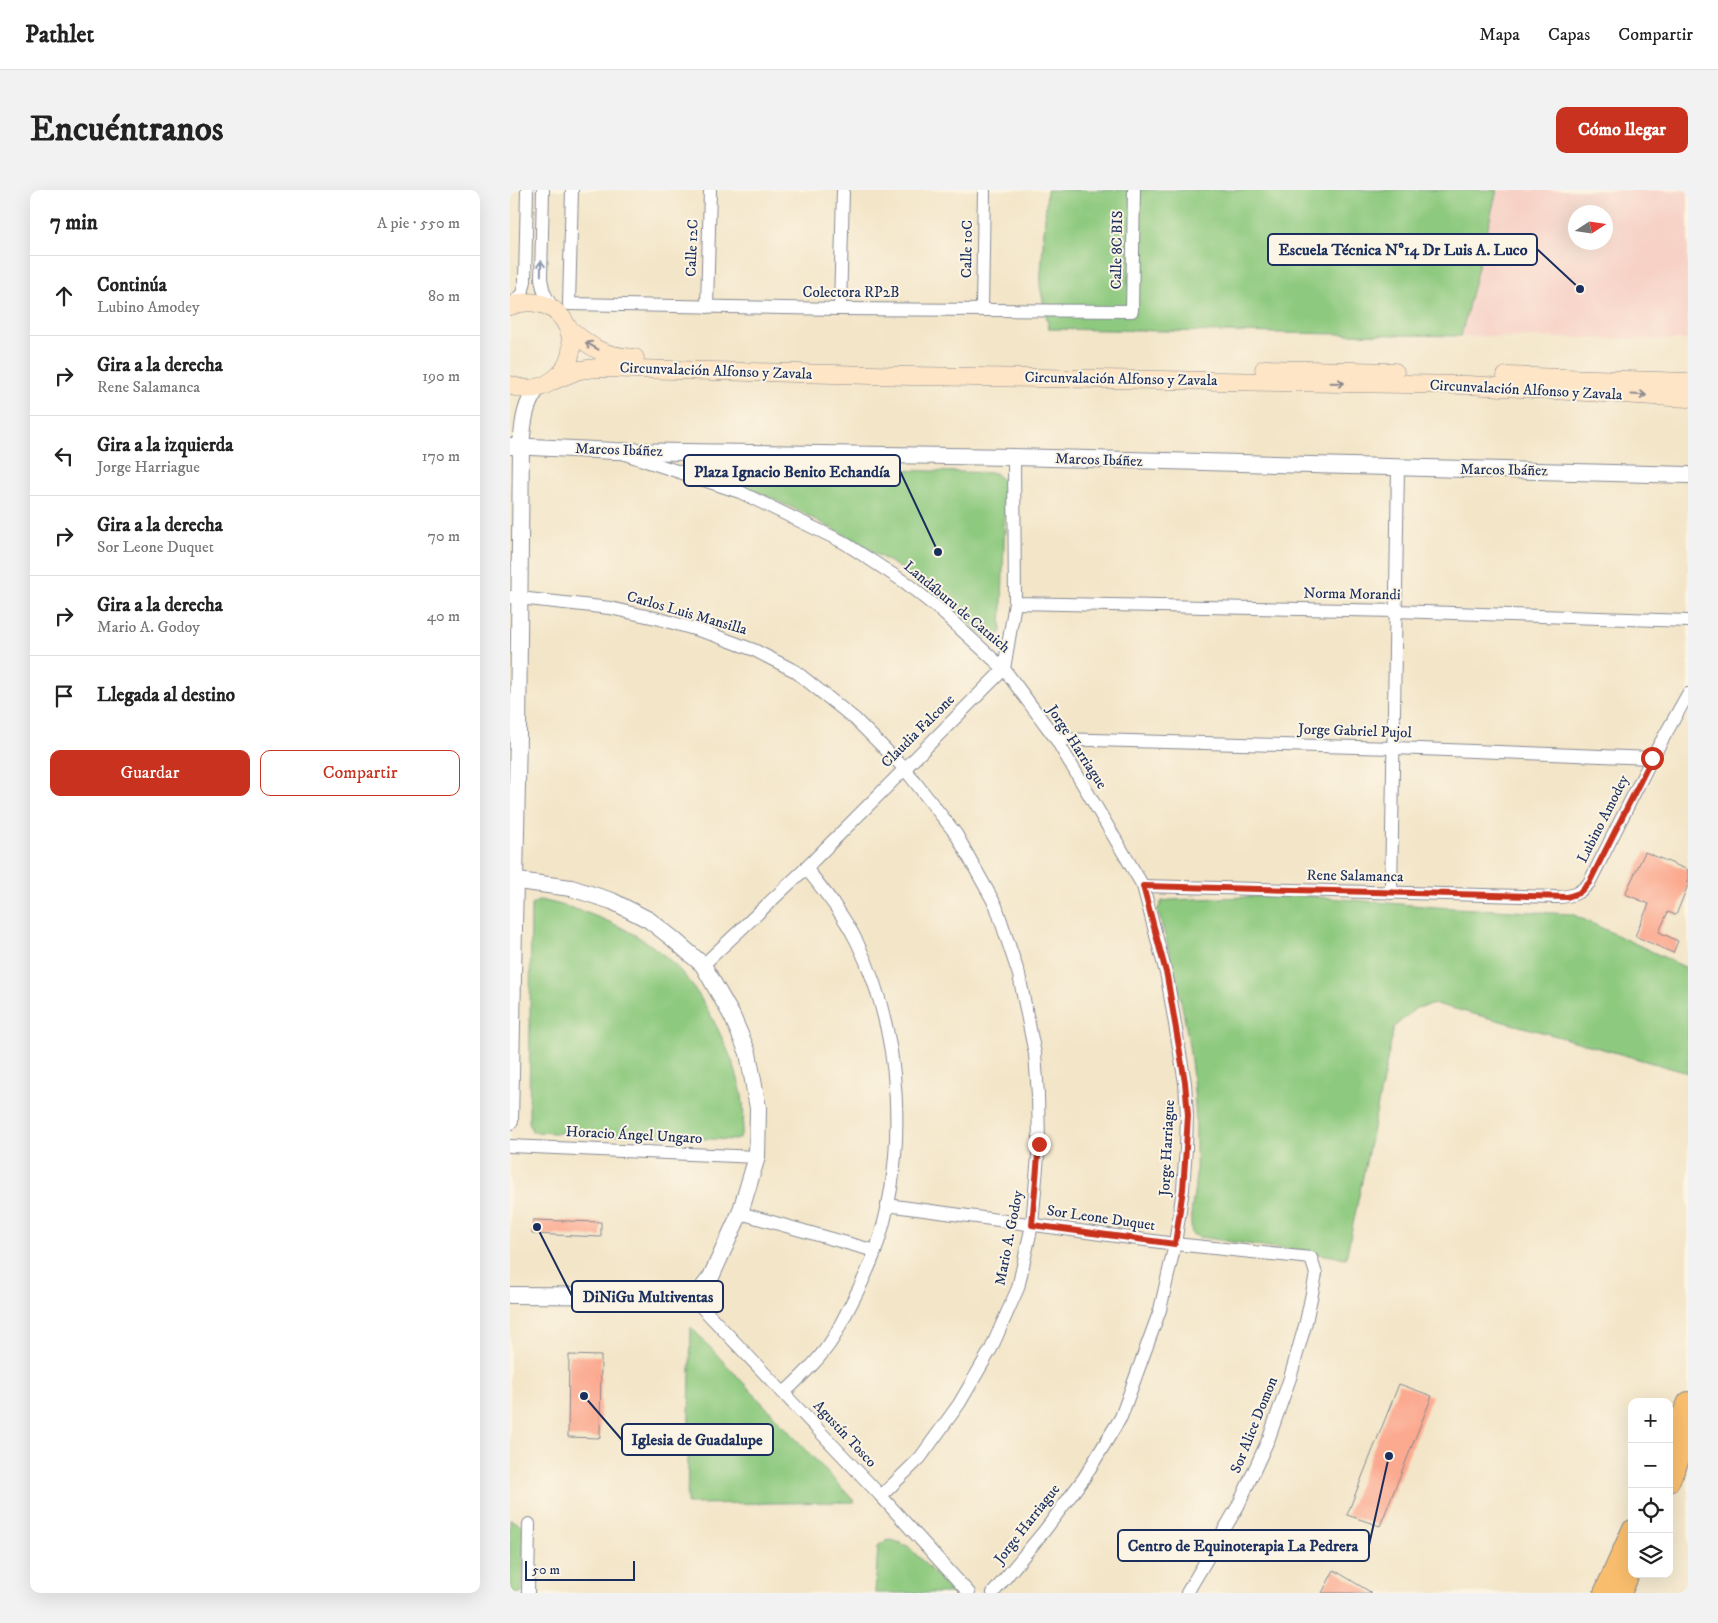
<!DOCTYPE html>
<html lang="es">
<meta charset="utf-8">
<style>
body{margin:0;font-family:"IM FELL DW Pica",serif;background:#f2f2f2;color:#222}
.controls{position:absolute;right:15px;bottom:15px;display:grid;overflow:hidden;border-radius:10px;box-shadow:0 5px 20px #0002}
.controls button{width:45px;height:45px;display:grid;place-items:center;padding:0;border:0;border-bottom:1px solid #e0e0e0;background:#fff;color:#222;font:25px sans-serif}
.compass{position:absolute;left:1058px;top:15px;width:45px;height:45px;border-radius:50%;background:#fff;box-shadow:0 5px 20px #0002;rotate:78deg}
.scale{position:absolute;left:15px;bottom:12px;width:110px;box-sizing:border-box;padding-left:5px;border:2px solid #1b2f5e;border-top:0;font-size:14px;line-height:18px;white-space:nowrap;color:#1b2f5e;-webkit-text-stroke:4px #fcf5e5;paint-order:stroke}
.stop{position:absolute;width:15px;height:15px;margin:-11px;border:4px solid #c8321e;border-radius:50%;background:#fff}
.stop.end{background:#c8321e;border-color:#fff;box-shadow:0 1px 5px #0008}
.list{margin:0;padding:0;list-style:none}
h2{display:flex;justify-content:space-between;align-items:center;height:65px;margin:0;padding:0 20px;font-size:21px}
h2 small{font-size:16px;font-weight:400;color:#767676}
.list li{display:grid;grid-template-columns:32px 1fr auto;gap:15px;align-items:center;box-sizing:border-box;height:80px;padding:0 20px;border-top:1px solid #e0e0e0}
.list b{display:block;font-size:19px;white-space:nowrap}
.list p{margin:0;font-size:16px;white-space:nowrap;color:#767676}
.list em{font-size:16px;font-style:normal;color:#767676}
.actions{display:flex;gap:10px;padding:15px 20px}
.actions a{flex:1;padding:11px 0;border:1px solid #c8321e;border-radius:10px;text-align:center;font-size:18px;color:#c8321e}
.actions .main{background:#c8321e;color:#fff}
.icon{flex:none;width:28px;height:28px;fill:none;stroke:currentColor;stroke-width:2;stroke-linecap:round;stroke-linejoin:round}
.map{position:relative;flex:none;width:1178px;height:1403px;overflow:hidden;border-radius:10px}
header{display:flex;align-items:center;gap:30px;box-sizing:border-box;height:70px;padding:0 25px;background:#fff;border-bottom:1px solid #e0e0e0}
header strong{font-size:24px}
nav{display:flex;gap:28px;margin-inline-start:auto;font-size:18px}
.intro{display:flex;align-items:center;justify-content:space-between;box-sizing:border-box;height:120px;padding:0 30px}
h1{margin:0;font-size:35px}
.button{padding:12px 22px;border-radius:10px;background:#c8321e;color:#fff;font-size:18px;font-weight:700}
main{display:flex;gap:30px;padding:0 30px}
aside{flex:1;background:#fff;border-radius:10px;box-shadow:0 5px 20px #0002}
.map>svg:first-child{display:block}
</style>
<header>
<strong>Pathlet</strong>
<nav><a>Mapa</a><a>Capas</a><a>Compartir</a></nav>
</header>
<div class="intro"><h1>Encuéntranos</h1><a class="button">Cómo llegar</a></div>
<main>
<aside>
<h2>7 min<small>A pie · 550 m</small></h2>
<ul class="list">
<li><svg class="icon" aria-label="ahead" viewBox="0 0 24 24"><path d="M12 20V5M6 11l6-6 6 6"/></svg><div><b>Continúa</b><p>Lubino Amodey</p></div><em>80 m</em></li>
<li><svg class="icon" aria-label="right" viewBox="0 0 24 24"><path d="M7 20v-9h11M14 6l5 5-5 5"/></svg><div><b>Gira a la derecha</b><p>Rene Salamanca</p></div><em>190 m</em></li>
<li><svg class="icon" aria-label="left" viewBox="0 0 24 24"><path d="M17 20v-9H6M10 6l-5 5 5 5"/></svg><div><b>Gira a la izquierda</b><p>Jorge Harriague</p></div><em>170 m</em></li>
<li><svg class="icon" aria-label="right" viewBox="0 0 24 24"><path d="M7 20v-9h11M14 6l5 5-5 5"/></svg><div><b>Gira a la derecha</b><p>Sor Leone Duquet</p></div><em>70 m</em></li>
<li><svg class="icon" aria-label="right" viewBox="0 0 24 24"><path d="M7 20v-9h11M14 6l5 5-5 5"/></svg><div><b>Gira a la derecha</b><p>Mario A. Godoy</p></div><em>40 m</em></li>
<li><svg class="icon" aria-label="arrive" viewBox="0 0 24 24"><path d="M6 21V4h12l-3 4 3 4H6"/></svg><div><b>Llegada al destino</b></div></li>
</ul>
<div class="actions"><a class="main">Guardar</a><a>Compartir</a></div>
</aside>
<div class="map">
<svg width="1178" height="1403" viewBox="0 0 1178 1403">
<rect width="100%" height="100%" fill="#fcf5e5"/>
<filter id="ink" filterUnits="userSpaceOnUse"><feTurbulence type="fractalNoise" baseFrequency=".02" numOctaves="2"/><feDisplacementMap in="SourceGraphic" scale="10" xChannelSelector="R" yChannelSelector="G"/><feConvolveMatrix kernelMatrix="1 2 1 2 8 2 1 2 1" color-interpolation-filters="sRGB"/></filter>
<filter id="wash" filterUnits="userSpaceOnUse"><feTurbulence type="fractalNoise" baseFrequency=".0096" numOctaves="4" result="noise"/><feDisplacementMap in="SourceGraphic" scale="20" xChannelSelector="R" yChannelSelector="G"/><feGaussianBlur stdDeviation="1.12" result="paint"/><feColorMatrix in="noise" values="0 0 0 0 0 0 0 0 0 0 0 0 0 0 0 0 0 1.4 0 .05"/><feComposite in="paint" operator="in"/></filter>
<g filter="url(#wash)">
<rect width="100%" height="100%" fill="#f3e5c8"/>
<path fill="#f7d1c6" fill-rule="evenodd" d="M987,0H1178V150L951,146ZM1066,22H1096V52H1066Z"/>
<g fill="#8dc97e" stroke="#547c6e">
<path d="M537,0H987L951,146L539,139L530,96Z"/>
<path d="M225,275L485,283L496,293L491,443L485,449L473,446L438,414L390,378L336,346L289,321L250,303L223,294L215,288L216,280Z"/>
<path d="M785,705L925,717L1062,724L1177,778L1178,777V883L1043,845L926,814L906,818L884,837L836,1068L689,1047L682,1044C679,1028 683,1012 685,995C687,981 686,967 686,953C686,888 677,828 660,765C656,750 653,735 647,721L652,711L661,710Z"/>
<path d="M30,710C83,721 143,745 178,790C196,813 209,840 220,866C230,891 239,922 230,948L225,950L22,942L19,932L21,715Z"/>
<path d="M181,1137L345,1312L177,1314Z"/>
<path d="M0,1329L14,1337L12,1403H0Z"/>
<path d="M382,1350L398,1356L443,1403H365L368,1356L375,1351Z"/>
</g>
<g id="blocks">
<g fill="#fba98f">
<path d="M1135,662L1178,680V695L1166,725L1158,722L1149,742L1168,751L1163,763L1125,746L1139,714L1115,704Z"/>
<path d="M23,1030L91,1032V1047L22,1044Z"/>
<path d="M59,1165L91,1166L90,1248L58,1247Z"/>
<path d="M889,1194L922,1206L870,1336L837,1325Z"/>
<path d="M824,1380L862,1403H812Z"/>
</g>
</g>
</g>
<g filter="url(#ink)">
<use href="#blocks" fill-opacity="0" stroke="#878a93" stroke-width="1"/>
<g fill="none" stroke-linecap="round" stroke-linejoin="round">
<defs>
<g id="minor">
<path d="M33,0L31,88C33,102 36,110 46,120"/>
<path d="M62,0L59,114L330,119L622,121L624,0"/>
<path d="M0,115L12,104L15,91L17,0"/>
<path d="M197,117L200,0"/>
<path d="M330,119L333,0"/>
<path d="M472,119L474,0"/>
<path d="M115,264L230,302L333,352L396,393L431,421L494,479L546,549L633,696L657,787L675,893L677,925L676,958L673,999L665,1054L650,1120L611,1227L574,1288L535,1340L483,1403"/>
<path d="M0,407L100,418L150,429L201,444L244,460L285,481L345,529L394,578L446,644L486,716L509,785L525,864L528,905L529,954L522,1035L508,1098L481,1159L449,1214L410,1268L371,1306"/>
<path d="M505,413L886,421L1178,431"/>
<path d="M546,549L884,558L1142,568"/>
<path d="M633,696L1046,707C1061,707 1069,704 1079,693L1142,568L1178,504"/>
<path d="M881,703L888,278"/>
<path d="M193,775L296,678L494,479L505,413L504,267"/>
<path d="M0,956L247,967"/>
<path d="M377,1015L665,1054L801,1068L806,1084L796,1132L780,1188L759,1248L728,1316L677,1403"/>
<path d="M230,1023L365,1061"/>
<path d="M184,1109L371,1306L459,1403"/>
<path d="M274,1203C292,1186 311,1168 324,1147C329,1138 333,1129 338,1120C348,1101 358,1081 365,1062C399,964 392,844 347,752C333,724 314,701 296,678"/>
<path d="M18,1403L19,1334"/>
</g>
<g id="tertiary">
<path d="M0,256L105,261L504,267L1178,285"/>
<path d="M0,690L61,698L102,711L139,730L162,748L193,775L222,826L238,863L248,918L247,967L230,1023L201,1087L184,1109L162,1106L0,1105"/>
<path d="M0,931L8,544L11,256C13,235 14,214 28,198"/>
</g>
<g id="secondary">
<path d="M0,116C55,95 86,167 37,194C26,200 11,200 0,195"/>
<path d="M58,138C83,159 92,166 125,168"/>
<path d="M754,179L885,182"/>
<path d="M996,186L1178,192"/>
<path d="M45,190L69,180L87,178L401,186L958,195L1178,208"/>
</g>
<g id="primary">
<path d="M1159,1255L1178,1212"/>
<path d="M1159,1292L1178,1249"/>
<path d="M1094,1403L1122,1340"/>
<path d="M1111,1403L1122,1378"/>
</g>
</defs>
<use href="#minor" stroke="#878a93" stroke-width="14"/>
<use href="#tertiary" stroke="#878a93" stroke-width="18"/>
<use href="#secondary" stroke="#878a93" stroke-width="19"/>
<use href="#primary" stroke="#878a93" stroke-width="22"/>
<use href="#minor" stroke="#fff" stroke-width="12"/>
<use href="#tertiary" stroke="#fff" stroke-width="16"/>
<use href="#secondary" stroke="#fde5c5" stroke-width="18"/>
<use href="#primary" stroke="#f9be6d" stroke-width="20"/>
</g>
<defs><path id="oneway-shaft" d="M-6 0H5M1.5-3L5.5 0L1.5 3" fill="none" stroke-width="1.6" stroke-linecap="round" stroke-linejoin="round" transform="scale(1.25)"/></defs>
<use stroke="#8d97ae" href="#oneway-shaft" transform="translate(31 78) rotate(-89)"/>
<g stroke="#8c8a92">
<use href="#oneway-shaft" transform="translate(82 156) rotate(-151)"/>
<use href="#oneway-shaft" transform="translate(827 193) rotate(1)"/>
<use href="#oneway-shaft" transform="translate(1129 205) rotate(3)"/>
</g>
</g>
<g fill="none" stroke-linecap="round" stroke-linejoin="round" filter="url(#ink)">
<path stroke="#c8321e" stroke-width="6" d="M529,954L522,1035L665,1054L673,999L676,958L678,925L675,892L657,786L633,696L1057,707L1069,703L1079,693L1142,568"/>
</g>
<g text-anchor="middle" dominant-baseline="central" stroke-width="4" stroke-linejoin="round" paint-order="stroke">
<g font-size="15" fill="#1b2f5e" stroke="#fcf5e5">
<text transform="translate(182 58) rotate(-88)">Calle 12C</text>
<text transform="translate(457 59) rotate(-89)">Calle 10C</text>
<text transform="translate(607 60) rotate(-89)">Calle 8C BIS</text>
<text x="341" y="102">Colectora RP2B</text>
<text transform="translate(206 181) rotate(2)">Circunvalación Alfonso y Zavala</text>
<text transform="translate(611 189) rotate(1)">Circunvalación Alfonso y Zavala</text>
<text transform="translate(1016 200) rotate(3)">Circunvalación Alfonso y Zavala</text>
<text transform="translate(109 260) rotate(2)">Marcos Ibáñez</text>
<text transform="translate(589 270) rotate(2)">Marcos Ibáñez</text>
<text transform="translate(994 280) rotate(1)">Marcos Ibáñez</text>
<text transform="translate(842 404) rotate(1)">Norma Morandi</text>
<text transform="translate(447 417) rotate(40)">Landáburu de Catnich</text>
<text transform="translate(177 423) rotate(16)">Carlos Luis Mansilla</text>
<text transform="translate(408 541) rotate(-45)">Claudia Falcone</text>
<text transform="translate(845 541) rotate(2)">Jorge Gabriel Pujol</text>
<text transform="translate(567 557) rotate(57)">Jorge Harriague</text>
<text transform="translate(1093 629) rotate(-63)">Lubino Amodey</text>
<text transform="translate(845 686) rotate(1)">Rene Salamanca</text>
<text transform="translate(124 945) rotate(3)">Horacio Ángel Ungaro</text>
<text transform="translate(657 958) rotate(-87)">Jorge Harriague</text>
<text transform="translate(591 1028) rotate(8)">Sor Leone Duquet</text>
<text transform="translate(499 1048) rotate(-79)">Mario A. Godoy</text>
<text transform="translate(744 1235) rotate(-68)">Sor Alice Domon</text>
<text transform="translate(335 1244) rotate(47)">Agustín Tosco</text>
<text transform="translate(517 1334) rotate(-52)">Jorge Harriague</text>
</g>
</g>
<path fill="none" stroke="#1b2f5e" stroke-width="2" d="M1070 99L1027 59M428 362L390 281M27 1037L62 1106M74 1206L112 1250M879 1266L859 1355"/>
<g fill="#1b2f5e" stroke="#fcf5e5" stroke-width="2">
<circle cx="1070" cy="99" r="5"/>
<circle cx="428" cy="362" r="5"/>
<circle cx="27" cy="1037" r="5"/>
<circle cx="74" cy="1206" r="5"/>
<circle cx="879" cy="1266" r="5"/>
</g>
<g fill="#fcf5e5" stroke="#1b2f5e" stroke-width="2">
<rect x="758" y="44" width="269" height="31" rx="5"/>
<rect x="174" y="265" width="216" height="31" rx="5"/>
<rect x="62" y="1091" width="151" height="31" rx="5"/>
<rect x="112" y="1234" width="151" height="31" rx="5"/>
<rect x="608" y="1340" width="251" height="31" rx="5"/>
</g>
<g font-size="16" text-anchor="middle" font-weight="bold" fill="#1b2f5e">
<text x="893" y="65">Escuela Técnica Nº14 Dr Luis A. Luco</text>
<text x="282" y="287">Plaza Ignacio Benito Echandía</text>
<text x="138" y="1112">DiNiGu Multiventas</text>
<text x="187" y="1255">Iglesia de Guadalupe</text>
<text x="733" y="1361">Centro de Equinoterapia La Pedrera</text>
</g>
</svg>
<div class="controls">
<button>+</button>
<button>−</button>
<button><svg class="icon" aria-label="locate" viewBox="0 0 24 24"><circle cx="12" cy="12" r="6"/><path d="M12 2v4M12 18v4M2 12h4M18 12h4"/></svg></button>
<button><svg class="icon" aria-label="layers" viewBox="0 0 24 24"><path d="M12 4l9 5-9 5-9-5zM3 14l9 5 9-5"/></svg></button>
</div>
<svg class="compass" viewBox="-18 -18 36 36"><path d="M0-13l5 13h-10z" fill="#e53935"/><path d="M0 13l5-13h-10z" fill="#767676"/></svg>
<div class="scale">50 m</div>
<div class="stop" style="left:1142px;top:568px"></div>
<div class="stop end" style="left:529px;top:954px"></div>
</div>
</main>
